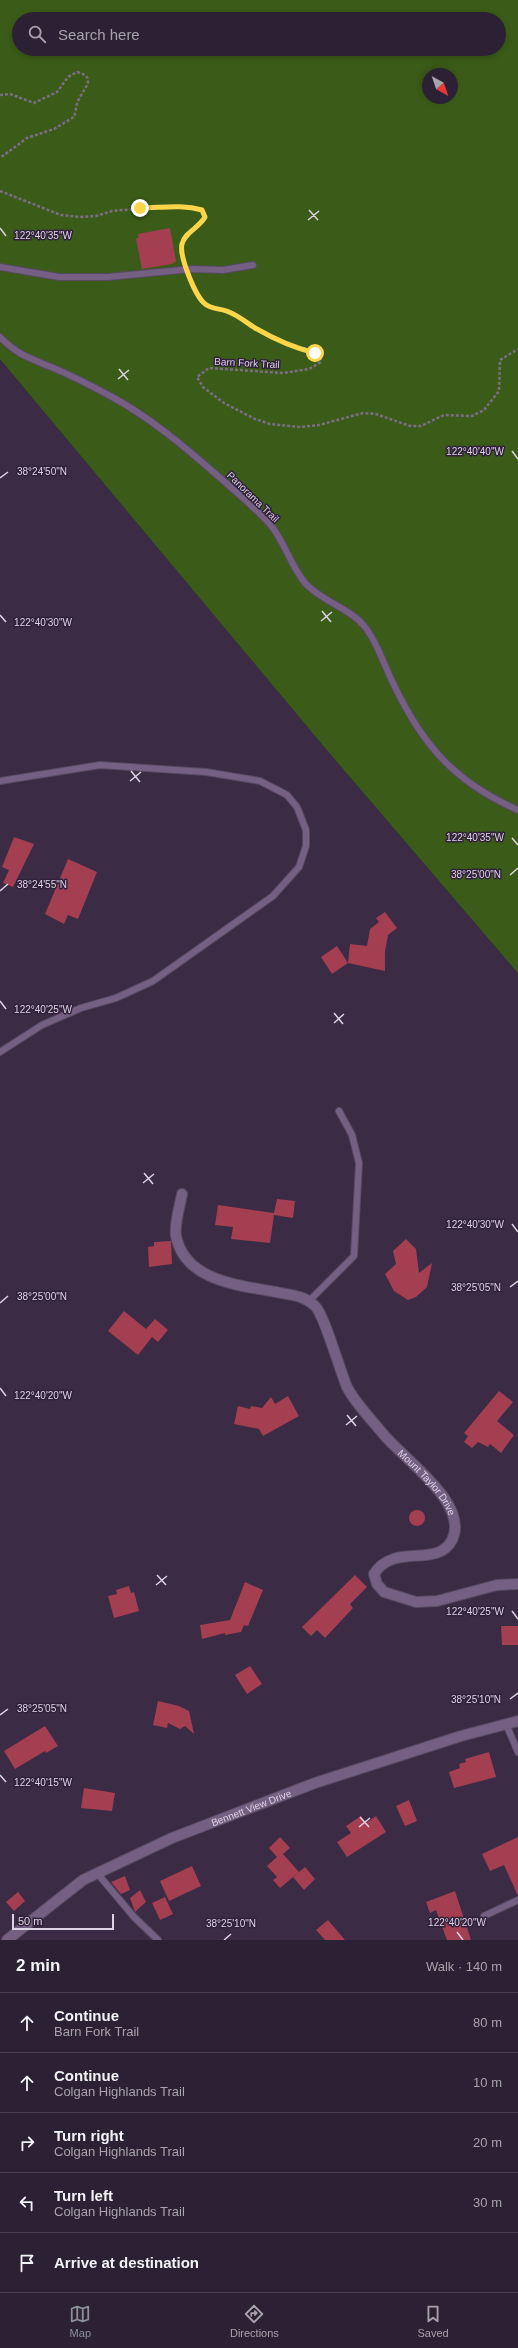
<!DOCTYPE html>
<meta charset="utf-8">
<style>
body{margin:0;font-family:Helvetica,sans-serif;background:#382d40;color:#f1f3f6}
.compass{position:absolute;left:422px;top:68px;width:36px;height:36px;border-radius:50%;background:#2c2034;box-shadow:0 2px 6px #0003;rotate:140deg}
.scale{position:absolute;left:12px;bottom:10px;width:102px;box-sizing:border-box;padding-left:4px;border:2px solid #ddd3e4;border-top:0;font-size:11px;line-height:14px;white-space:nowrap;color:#ddd3e4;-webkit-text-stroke:3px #31213b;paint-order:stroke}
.stop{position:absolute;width:12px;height:12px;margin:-9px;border:3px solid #ffd54a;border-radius:50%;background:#fff}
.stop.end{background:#ffd54a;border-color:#fff;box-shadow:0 1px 4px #0008}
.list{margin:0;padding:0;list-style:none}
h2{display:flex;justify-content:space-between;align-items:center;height:52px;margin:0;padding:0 16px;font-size:17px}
h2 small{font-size:13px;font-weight:400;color:#a6a3ac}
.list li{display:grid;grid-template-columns:26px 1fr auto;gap:12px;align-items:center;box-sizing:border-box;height:60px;padding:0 16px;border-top:1px solid #483e4f}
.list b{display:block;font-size:15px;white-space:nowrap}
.list p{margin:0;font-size:13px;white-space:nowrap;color:#a6a3ac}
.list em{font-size:13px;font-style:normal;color:#a6a3ac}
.icon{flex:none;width:22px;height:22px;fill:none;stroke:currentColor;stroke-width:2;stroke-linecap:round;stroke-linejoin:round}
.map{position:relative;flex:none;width:518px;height:1940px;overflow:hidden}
.search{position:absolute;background:#2c2034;box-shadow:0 2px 6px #0003;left:12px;right:12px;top:12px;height:44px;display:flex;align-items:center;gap:10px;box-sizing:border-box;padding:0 14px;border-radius:22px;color:#a6a3ac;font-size:15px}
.sheet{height:352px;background:#2c2034}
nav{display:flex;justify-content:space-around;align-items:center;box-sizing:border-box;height:56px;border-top:1px solid #483e4f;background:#2c2034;font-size:11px;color:#a6a3ac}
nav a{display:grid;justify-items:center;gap:2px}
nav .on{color:#8c9099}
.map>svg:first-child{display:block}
</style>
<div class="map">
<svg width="518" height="1940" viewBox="0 0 518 1940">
<rect width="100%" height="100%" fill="#3b2b45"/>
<path fill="#3b5c18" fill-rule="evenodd" d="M0,0H518V973L326,749L0,359ZM19,19H499V49H19ZM428,74H452V98H428Z"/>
<g fill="#a43e51">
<path d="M170,228L176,261L172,264L142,269L136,239L139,237L138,234Z"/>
<path d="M14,837L34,844L13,887L3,883L9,870L2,867Z"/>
<path d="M68,859L97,872L78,919L68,915L64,924L45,914Z"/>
<path d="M385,912L397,928L388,935L385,951V971L348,963L332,974L321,957L337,946L348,963L350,944L367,946L370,929L379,922L376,918Z"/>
<path d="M277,1199L295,1201L293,1218L274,1215L270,1243L231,1239L233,1227L215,1225L218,1205L274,1213Z"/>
<path d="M406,1239L416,1249L419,1273L432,1263L427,1287L416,1297L408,1300L394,1291L385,1274L396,1264L393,1251Z"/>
<path d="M171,1241L172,1264L149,1267L148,1247L154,1246V1242Z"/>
<path d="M124,1311L146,1329L155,1319L168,1330L158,1342L152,1337L138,1355L108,1331Z"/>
<path d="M499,1391L513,1402L497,1421L514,1435L501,1453L490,1444L488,1447L478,1442L472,1448L464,1442L468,1436L464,1433Z"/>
<path d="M288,1396L299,1416L263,1436L259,1429L234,1424L238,1406L250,1409L251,1406L262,1408L271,1397L275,1404Z"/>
<circle cx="417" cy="1518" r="8"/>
<path d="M355,1575L367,1587L350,1604L353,1608L325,1638L317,1630L311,1636L302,1627Z"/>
<path d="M245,1582L263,1590L248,1626L244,1625L241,1632L225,1635V1633L202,1639L200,1625L230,1620Z"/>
<path d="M129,1586L131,1593L134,1592L139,1611L114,1618L108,1596L117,1594L116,1590Z"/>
<path d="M501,1626H518V1645H502Z"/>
<path d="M250,1666L262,1684L247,1694L235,1675Z"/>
<path d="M158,1701L179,1706L189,1711L194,1734L185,1726L180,1729L168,1723L167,1728L153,1725Z"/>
<path d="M45,1726L58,1746L46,1753L45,1751L15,1769L4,1751Z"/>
<path d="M489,1752L496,1777L454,1788L449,1772L460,1768L459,1764L466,1762L465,1759Z"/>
<path d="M84,1788L115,1793L112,1811L81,1808Z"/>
<path d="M409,1800L417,1821L405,1826L396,1806Z"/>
<path d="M361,1816L366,1823L376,1816L386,1832L347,1857L337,1842L351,1833L346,1826Z"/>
<path d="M280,1837L290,1848L283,1854L299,1872L280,1888L273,1880L277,1877L267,1866L277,1857L269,1848Z"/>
<path d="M518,1837V1896L504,1865L490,1871L482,1854Z"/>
<path d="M192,1866L201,1886L169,1901L160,1881Z"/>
<path d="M305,1867L315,1879L304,1890L293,1877Z"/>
<path d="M125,1876L130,1890L121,1894L111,1882Z"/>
<path d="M140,1890L146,1902L135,1912L130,1898Z"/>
<path d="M455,1891L471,1940H447L436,1910L430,1913L426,1902Z"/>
<path d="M18,1892L25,1901L14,1911L6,1902Z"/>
<path d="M165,1897L173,1914L160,1920L152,1903Z"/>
<path d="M328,1920L345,1940H325L316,1930Z"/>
</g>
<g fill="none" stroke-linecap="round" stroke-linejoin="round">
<defs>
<g id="service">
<path d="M0,267L59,277H108L192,269L223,270L253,265"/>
<path d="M0,337C17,354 25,356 46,365C69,374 92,386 114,398C152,419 186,448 218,476C235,491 253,506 269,523C285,541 290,566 306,584C323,602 350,608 365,627C378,643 384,666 394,685C423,746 456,783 518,810"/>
<path d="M0,781L100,765L206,772L260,781L287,795L297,807L306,830V846L299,867L273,896L153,981L116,998L81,1008L42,1025L0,1052"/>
<path d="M309,1301L354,1256L359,1163L352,1135L339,1111"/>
<path d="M506,1724L518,1752"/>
<path d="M97,1873L134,1917L158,1940"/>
<path d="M484,1916L518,1900"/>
</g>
<g id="minor">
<path id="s1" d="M182,1194C180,1206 174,1224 176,1236C185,1281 238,1285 276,1292C290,1295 304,1295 315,1306C324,1314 340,1371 347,1387C355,1403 372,1420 384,1435C404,1459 470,1504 452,1540C437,1569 394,1542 374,1574L377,1584L384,1592L416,1602L437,1601L497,1585L518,1584"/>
<path id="s2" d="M7,1940L83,1880L172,1838L315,1783L461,1736L518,1721"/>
</g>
</defs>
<use href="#service" stroke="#584962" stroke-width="8"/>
<use href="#minor" stroke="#584962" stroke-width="12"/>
<g stroke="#7b6e84" stroke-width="2.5" stroke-dasharray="3 2" stroke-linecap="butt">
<path d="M0,95L10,94L34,103L57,92L68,77L77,72C97,77 85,87 79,99C76,104 76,111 74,117L54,129L27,138L0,158"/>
<path d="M0,191L61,215L79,217L96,216L112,211L171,206L191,207L202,210L205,217C195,236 175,234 184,262"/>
<path d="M190,277L204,304L215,309L228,311L266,335L320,356L321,362L309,369L283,373L209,368L197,377L203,387L224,403L255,419L270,424L301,427L319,425L363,413L376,414L410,426H421L444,415L472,416L484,410L499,391L500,360L518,349"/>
</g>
<use href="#service" stroke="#755f83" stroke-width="6"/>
<use href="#minor" stroke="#755f83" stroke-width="10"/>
</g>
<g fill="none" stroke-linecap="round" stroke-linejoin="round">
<path stroke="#ffd54a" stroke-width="5" d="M140,208C162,208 181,204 202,210L205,217C199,228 185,232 182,244C179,256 195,295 204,303C211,310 221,308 229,312C239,316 247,323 255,328C274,339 294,348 315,353"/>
</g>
<path fill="none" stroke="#ddd3e4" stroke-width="1.5" d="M309,210L318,220M308,220L319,211M0,228L6,236M119,369L128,380M118,379L129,370M512,451L518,459M0,478L8,472M322,611L331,622M0,615L6,622M321,621L332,612M131,771L140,782M130,781L141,772M512,838L518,845M510,875L518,868M0,891L8,884M0,1001L6,1009M334,1013L343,1024M334,1023L344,1014M144,1173L153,1184M143,1183L154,1174M512,1224L518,1232M510,1287L518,1281M0,1303L8,1296M0,1388L6,1396M347,1415L356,1426M346,1425L357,1416M157,1575L166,1585M156,1585L167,1576M512,1611L518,1619M510,1699L518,1693M0,1715L8,1709M0,1775L6,1782M360,1817L369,1827M359,1827L370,1818M457,1932L463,1940M224,1940L231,1934"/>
<g text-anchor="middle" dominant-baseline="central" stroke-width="3" stroke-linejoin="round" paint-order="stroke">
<g font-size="10" fill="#ddd3e4" stroke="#31213b">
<text transform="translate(247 363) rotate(3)">Barn Fork Trail</text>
<text transform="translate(253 497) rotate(44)">Panorama Trail</text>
<text stroke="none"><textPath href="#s1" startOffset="420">Mount Taylor Drive</textPath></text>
<text stroke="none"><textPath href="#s2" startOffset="280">Bennett View Drive</textPath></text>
</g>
</g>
<g font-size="10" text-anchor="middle" fill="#ddd3e4" stroke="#31213b" stroke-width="3" stroke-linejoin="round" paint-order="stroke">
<text x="43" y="239">122°40'35"W</text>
<text x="475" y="455">122°40'40"W</text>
<text x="42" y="475">38°24'50"N</text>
<text x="43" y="626">122°40'30"W</text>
<text x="475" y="841">122°40'35"W</text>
<text x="476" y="878">38°25'00"N</text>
<text x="42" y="888">38°24'55"N</text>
<text x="43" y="1013">122°40'25"W</text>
<text x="475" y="1228">122°40'30"W</text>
<text x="476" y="1291">38°25'05"N</text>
<text x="42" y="1300">38°25'00"N</text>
<text x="43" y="1399">122°40'20"W</text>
<text x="475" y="1615">122°40'25"W</text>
<text x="476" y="1703">38°25'10"N</text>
<text x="42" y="1712">38°25'05"N</text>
<text x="43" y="1786">122°40'15"W</text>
<text x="457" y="1926">122°40'20"W</text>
<text x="231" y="1927">38°25'10"N</text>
</g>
</svg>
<svg class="compass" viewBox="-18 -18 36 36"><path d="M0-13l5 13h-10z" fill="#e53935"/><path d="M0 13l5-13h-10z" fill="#a6a3ac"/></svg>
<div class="scale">50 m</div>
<div class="stop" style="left:315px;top:353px"></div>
<div class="stop end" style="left:140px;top:208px"></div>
<div class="search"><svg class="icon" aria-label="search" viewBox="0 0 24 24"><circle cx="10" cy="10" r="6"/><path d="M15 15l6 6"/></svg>Search here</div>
</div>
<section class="sheet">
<h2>2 min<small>Walk · 140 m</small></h2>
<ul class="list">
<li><svg class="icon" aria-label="ahead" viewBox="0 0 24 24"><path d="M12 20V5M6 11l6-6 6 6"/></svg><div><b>Continue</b><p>Barn Fork Trail</p></div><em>80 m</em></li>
<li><svg class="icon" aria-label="ahead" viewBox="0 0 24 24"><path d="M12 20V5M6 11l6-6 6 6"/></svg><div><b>Continue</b><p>Colgan Highlands Trail</p></div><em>10 m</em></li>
<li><svg class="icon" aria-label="right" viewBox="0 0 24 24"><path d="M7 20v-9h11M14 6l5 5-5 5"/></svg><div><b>Turn right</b><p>Colgan Highlands Trail</p></div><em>20 m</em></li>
<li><svg class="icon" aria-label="left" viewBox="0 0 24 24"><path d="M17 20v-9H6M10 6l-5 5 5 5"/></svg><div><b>Turn left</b><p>Colgan Highlands Trail</p></div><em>30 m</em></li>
<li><svg class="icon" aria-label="arrive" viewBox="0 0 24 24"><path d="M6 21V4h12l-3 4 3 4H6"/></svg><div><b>Arrive at destination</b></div></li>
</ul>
</section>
<nav>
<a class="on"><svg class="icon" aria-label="map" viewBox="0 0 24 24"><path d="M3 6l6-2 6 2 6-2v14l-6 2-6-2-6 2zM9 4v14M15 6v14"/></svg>Map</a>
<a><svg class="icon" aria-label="directions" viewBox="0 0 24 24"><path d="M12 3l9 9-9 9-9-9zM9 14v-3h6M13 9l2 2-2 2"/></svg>Directions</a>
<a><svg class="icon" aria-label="saved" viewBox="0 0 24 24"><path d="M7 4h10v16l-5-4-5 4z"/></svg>Saved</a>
</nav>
